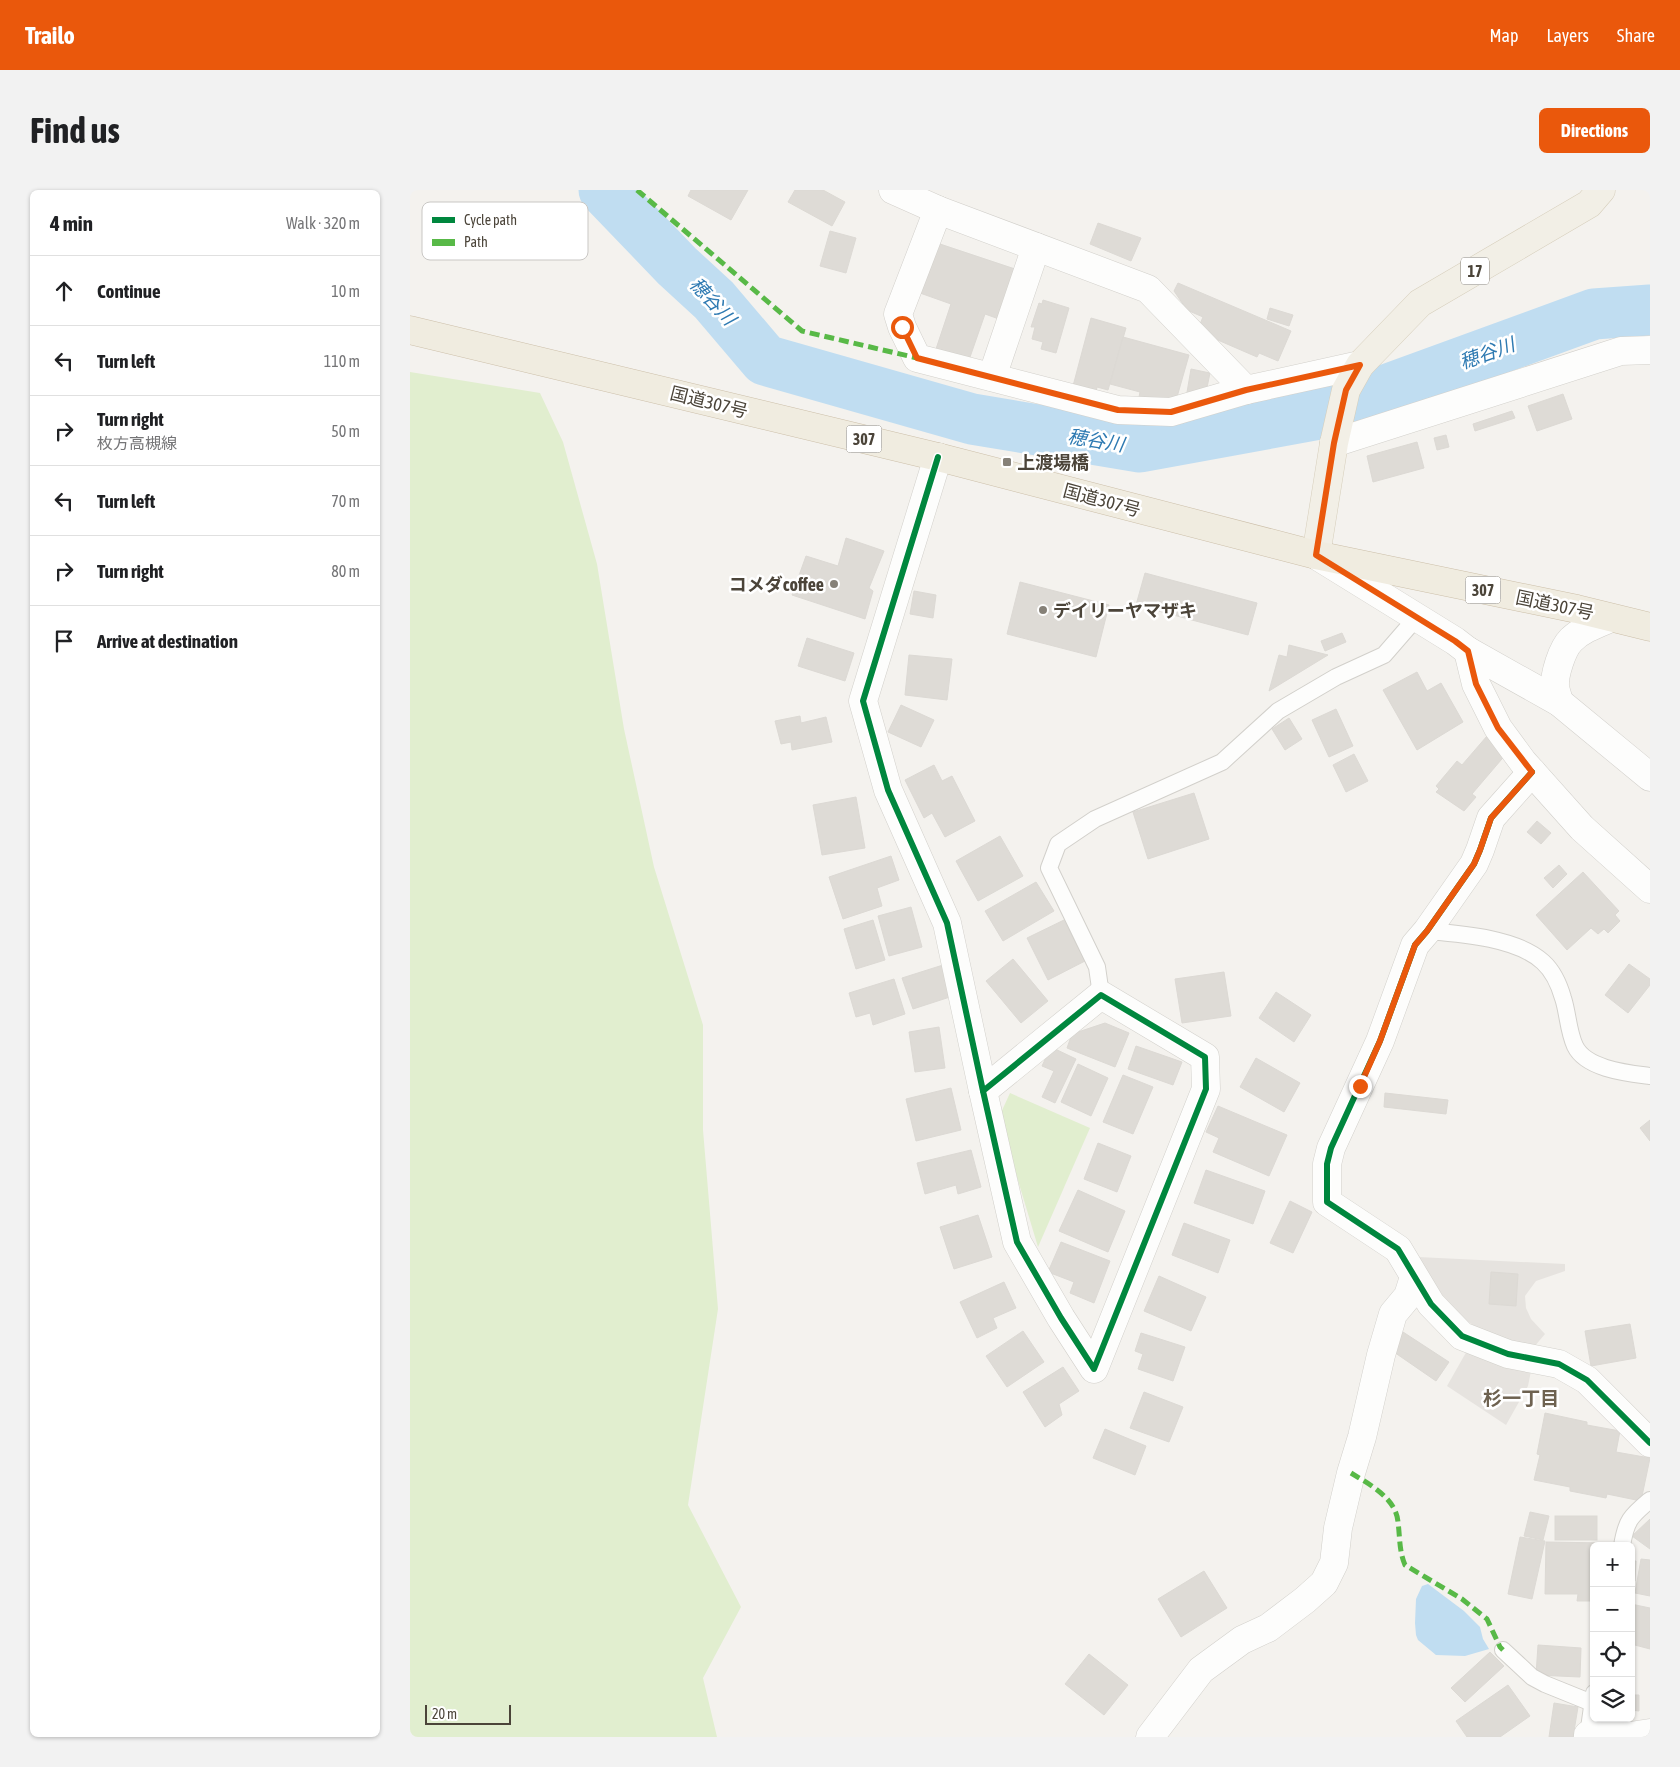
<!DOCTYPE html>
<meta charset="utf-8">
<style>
body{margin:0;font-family:"Asap Condensed","Noto Sans JP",sans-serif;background:#f2f2f2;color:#202124}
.controls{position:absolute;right:15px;bottom:15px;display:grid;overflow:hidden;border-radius:8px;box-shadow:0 1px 4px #0004}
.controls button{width:45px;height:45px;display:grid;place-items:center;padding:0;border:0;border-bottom:1px solid #e0e0e0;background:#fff;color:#202124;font:25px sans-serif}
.scale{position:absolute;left:15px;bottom:12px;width:86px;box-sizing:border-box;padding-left:5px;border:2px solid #4b4439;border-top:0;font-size:14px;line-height:18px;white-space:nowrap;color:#4b4439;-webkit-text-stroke:4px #fff;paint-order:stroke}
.stop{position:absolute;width:15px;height:15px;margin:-11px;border:4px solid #ea580c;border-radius:50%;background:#fff}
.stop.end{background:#ea580c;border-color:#fff;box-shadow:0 1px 5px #0008}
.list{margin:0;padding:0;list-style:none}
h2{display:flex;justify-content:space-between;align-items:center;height:65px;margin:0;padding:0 20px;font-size:21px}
h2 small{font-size:16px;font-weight:400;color:#757577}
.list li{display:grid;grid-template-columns:32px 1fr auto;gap:15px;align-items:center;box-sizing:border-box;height:70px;padding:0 20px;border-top:1px solid #e0e0e0}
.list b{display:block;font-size:19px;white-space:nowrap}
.list p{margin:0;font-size:16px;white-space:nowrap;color:#757577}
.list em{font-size:16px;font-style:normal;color:#757577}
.icon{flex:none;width:28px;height:28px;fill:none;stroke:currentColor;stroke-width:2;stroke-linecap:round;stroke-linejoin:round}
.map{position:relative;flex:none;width:1240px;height:1547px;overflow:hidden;border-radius:8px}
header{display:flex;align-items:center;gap:30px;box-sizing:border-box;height:70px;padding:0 25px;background:#ea580c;color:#fff}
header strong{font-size:24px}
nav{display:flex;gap:28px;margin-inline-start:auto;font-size:18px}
.intro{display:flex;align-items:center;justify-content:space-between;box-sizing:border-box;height:120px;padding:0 30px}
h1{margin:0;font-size:35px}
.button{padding:12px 22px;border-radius:8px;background:#ea580c;color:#fff;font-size:18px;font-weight:700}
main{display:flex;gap:30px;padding:0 30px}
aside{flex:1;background:#fff;border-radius:8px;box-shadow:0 1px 4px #0004}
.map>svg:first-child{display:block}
</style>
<header>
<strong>Trailo</strong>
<nav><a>Map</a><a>Layers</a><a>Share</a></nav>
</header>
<div class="intro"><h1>Find us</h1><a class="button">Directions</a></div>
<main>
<aside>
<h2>4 min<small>Walk · 320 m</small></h2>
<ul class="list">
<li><svg class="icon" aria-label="ahead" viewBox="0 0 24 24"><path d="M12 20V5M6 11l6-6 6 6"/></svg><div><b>Continue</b></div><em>10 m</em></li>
<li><svg class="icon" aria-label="left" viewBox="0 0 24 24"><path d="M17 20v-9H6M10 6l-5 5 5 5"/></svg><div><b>Turn left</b></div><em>110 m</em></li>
<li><svg class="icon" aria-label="right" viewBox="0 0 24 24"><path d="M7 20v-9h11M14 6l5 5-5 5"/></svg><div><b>Turn right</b><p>枚方高槻線</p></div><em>50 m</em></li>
<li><svg class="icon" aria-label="left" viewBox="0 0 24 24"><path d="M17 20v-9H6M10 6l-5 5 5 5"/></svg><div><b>Turn left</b></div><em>70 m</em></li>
<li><svg class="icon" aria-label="right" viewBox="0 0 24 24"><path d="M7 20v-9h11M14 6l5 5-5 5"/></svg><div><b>Turn right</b></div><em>80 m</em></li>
<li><svg class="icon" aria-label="arrive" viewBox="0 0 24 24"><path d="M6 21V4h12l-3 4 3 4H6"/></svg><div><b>Arrive at destination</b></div></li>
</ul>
</aside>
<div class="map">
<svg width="1240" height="1547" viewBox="0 0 1240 1547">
<rect width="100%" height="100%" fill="#f4f2ee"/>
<g fill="#e1eecf">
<path d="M0,182L130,203L153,252L187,374L214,539L244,677L293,835V940L308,1119L278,1315L331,1417L293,1488L307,1547H0Z"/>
<path d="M600,903L680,938L628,1057L589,927Z"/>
</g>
<g fill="#e6e3df">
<path d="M1008,1067L1155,1074V1081L1126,1091L1115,1106L1116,1118L1121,1129L1135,1144L1124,1157L1094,1152L1074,1142L1057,1131L1033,1106Z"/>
<path d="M1058,1159L1122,1176L1118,1196L1096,1235L1037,1196Z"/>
</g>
<path fill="#c0ddf1" d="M1018,1394L1054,1421L1070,1437L1073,1449L1079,1459L1055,1466L1026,1465L1008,1450L1006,1445L1005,1433L1006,1409L1012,1396Z"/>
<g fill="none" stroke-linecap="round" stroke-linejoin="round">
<path stroke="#c0ddf1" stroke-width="51" d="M194,0L267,76L304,110L355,170L562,229L730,257L910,224L1184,124L1240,120"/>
</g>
<g fill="#dedbd6" stroke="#dcd9d4">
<path d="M281,0H338L321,30L278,6Z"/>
<path d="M385,0H413L435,12L422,36L378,12Z"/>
<path d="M688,33L731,48L721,71L680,54Z"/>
<path d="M420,41L446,48L436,83L410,76Z"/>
<path d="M527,53L605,79L589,129L575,124L559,170L526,159L541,114L510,103Z"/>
<path d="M768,93L881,141L868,171L849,163L847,167L787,141L793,127L777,120L764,101Z"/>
<path d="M633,110L659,118L646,163L631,159L633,152L622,149L625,137H621L629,113L632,114Z"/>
<path d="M860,118L883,125L879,136L857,129Z"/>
<path d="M681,128L716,138L698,200L687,197L686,202L663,196Z"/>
<path d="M713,147L779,165L765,214L729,207L730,202L700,194Z"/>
<path d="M781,179L800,183L794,212L776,208Z"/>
<path d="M1153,204L1162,229L1127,241L1118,216Z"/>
<path d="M1102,221L1105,228L1065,241L1063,234Z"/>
<path d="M1036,245L1039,257L1027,260L1024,248Z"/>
<path d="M1007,252L1014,278L963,292L957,266Z"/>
<path d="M436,348L474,361L459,398L463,401L455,429L382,405L396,366L428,376Z"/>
<path d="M735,383L847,413L838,445L726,415Z"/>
<path d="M610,392L699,415L686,467L597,444Z"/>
<path d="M504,401L526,405L523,428L500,424Z"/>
<path d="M932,443L936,452L915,461L911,451Z"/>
<path d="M397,448L444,463L435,491L388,476Z"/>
<path d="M879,455L918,465L859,501L869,465L877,467Z"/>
<path d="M499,465L542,469L537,510L495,505Z"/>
<path d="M1007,482L1017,501L1031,493L1053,532L1007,560L973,500Z"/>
<path d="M491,515L524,530L511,557L478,542Z"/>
<path d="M926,519L943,556L919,567L902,530Z"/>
<path d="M390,526L391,533L416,527L422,552L382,560L381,552L371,554L365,531Z"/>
<path d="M879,528L892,549L875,560L862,539Z"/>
<path d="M1077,546L1097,563L1062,604L1066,607L1054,621L1026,602L1029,599L1026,596L1047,571L1052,575Z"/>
<path d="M944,564L958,591L936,602L923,575Z"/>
<path d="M524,575L532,591L542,586L565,631L535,647L522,623L514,628L495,590Z"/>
<path d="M784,603L799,649L738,669L723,622Z"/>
<path d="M446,607L455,658L412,665L403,615Z"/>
<path d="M1127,631L1141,643L1131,654L1117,642Z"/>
<path d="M590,646L613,686L568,711L546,671Z"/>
<path d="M481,666L489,690L467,698L472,716L433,729L419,687Z"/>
<path d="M1149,675L1157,684L1143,698L1134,688Z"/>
<path d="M1173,682L1209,721L1205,725L1210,731L1198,743L1194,739L1188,744L1181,738L1157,760L1126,725Z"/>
<path d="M626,692L644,721L593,751L575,721Z"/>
<path d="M501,717L512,757L479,766L468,726Z"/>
<path d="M463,730L475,770L446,779L434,739Z"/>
<path d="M654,730L675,771L638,790L617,748Z"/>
<path d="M603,769L638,811L611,833L576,791Z"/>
<path d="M1219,774L1240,789V795L1218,823L1195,805Z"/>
<path d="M533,775L543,806L503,819L492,788Z"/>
<path d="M814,782L821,826L772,833L765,789Z"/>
<path d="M484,789L495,824L463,835L460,823L446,827L439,803Z"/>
<path d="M866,802L901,825L884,852L849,828Z"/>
<path d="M695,833L719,843L705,877L657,858L662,844Z"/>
<path d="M529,837L535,878L505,882L499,842Z"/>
<path d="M726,856L772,872L763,895L718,879Z"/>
<path d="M641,857L666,869L645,913L632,907L644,881L632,876Z"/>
<path d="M846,868L890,893L874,922L830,897Z"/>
<path d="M668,874L698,888L681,926L651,912Z"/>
<path d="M713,885L743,897L723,944L693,932Z"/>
<path d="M541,898L551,940L506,951L496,909Z"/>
<path d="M975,903L1038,910L1036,924L974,917Z"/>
<path d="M808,916L877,945L859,986L803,962L809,948L796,942Z"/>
<path d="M1240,930V951L1230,938Z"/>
<path d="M688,953L721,966L707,1002L674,989Z"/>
<path d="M561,960L571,997L548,1004L546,995L515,1004L507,973Z"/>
<path d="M796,980L855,1001L843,1034L784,1013Z"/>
<path d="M668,1000L715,1021L698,1062L649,1041Z"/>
<path d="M880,1011L902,1022L883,1063L860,1053Z"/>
<path d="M568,1025L582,1067L544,1079L530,1037Z"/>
<path d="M774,1033L820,1050L808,1083L762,1065Z"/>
<path d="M651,1052L700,1071L684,1113L660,1103L664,1092L638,1082Z"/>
<path d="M1081,1082L1108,1084L1106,1116L1079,1114Z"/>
<path d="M749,1086L796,1107L781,1141L734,1121Z"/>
<path d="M594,1092L606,1118L583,1128L587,1138L567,1148L550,1112Z"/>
<path d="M1220,1134L1226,1168L1181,1176L1175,1141Z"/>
<path d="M613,1141L634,1172L597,1197L576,1166Z"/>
<path d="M993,1142L1039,1172L1026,1191L981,1160Z"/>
<path d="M731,1143L775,1157L763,1191L728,1179L733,1164L725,1161Z"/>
<path d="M653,1177L669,1201L649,1214L652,1225L635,1237L613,1202Z"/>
<path d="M734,1202L773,1217L759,1252L720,1238Z"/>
<path d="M1135,1223L1177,1232V1235L1210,1241L1206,1262L1240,1268L1231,1311L1197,1304L1196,1308L1160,1301V1297L1124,1290L1130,1265L1127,1264Z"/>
<path d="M695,1239L736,1256L725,1285L683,1268Z"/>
<path d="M1120,1322L1139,1326L1133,1350L1114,1346Z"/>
<rect x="1145" y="1326" width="42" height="24"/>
<path d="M1240,1329V1359L1222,1346Z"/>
<path d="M1110,1347L1135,1351L1122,1409L1098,1404Z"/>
<path d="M1136,1352L1195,1353V1356H1184V1411H1167L1168,1404H1135Z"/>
<path d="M1231,1369L1240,1370V1406L1225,1403Z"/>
<path d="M1221,1371H1226L1225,1391H1221Z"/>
<path d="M794,1381L817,1418L771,1447L748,1409Z"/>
<path d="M1221,1414L1240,1418V1459L1221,1454Z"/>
<path d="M1128,1455L1171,1458L1170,1487L1126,1485Z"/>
<path d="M1080,1462L1094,1476L1055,1512L1041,1498Z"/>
<path d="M679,1464L718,1495L694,1525L655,1494Z"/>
<path d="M1098,1495L1120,1526L1090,1547H1057L1046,1531Z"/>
<path d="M1221,1505H1229V1521L1221,1520Z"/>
<path d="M1144,1513L1168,1517L1163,1547H1139Z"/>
</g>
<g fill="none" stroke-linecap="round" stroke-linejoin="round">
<defs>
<g id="service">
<path d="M1017,741C1052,744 1107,748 1133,772C1144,782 1149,794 1153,808C1158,823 1158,841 1165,856C1176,879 1217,883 1240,886"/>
<path d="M691,805L687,777L639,678L648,654L685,629L812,572L868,521L926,487L974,465L1007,427"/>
<path d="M1212,1356C1216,1330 1221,1326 1240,1310"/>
<path d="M1093,1460L1122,1487L1135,1494L1182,1513"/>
<path d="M1178,1545L1184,1503"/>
</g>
<g id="minor">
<path d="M483,0L528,20L738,99L836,200L950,175"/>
<path d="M528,20L488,124L492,137L507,168L708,220L761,222L836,200"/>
<path d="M582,187L626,57"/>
<path d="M924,253L1211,161L1240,160"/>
<path d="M528,267L453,511L478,600L537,733L573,901"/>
<path d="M1058,461L1066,494L1088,538L1113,572L1172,638L1240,699"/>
<path d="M1149,512C1148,507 1146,502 1145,497C1144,485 1152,459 1161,450C1172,439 1187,434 1201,428"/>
<path d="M1122,582L1081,628L1070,660L1064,674L1017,741L1005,755L970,851L921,958L917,974V1012L988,1059L1021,1114L1052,1146L1098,1164L1149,1174L1177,1190L1240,1253"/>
<path d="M691,805L795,867L796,899L684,1179L651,1128L607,1052L573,901Z"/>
<path d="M740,1547L791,1480L832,1450L858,1438L895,1410L914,1393L924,1373L928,1338L941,1283L952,1247L971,1165L983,1124L998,1106L1004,1087"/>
<path d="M1178,1547V1545L1220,1546L1240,1543"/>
</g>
<path id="tertiary" d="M909,367L1045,451L1058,461L1149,512L1240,587"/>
<path id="primary" d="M906,365L924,253L936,200L950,175L1010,113L1179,14L1191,0"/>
<path id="trunk" d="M0,140L528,267L906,365L1167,419L1240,437"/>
</defs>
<use href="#service" stroke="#d2d0cb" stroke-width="18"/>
<use href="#minor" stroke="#d2d0cb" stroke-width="29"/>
<use href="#tertiary" stroke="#d2d0cb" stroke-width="29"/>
<use href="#primary" stroke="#d6cebb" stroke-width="29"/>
<use href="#trunk" stroke="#ccbfa9" stroke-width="29"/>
<use href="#service" stroke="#fdfdfc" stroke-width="16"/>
<use href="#minor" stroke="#fdfdfc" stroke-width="28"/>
<use href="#tertiary" stroke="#fdfdfc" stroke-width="28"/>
<use href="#primary" stroke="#f2efe6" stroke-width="28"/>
<use href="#trunk" stroke="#f0ece0" stroke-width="28"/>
<g stroke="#58b947" stroke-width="5" stroke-dasharray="10 5" stroke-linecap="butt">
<path d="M227,0L392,141L507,168"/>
<path d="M941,1283C959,1294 986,1308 988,1332C990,1347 989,1361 995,1375L1052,1409L1077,1429L1090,1457L1093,1460"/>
</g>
<defs>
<g id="cycleway">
<path d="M528,267L453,511L478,600L537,733L573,901"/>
<path d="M1122,582L1081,628L1070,660L1064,674L1017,741L1005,755L970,851L921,958L917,974V1012L988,1059L1021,1114L1052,1146L1098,1164L1149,1174L1177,1190L1240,1253"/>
<path d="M691,805L795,867L796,899L684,1179L651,1128L607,1052L573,901Z"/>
</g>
</defs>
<use href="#cycleway" stroke="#fff" stroke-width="9"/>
<use href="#cycleway" stroke="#00873e" stroke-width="6"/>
</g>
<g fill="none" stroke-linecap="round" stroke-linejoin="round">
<path stroke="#ea580c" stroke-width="6" d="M492,137L507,168L708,220L761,222L836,200L950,175L936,200L924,253L906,365L1045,451L1058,461L1066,494L1088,538L1122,582L1081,628L1070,660L1064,674L1017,741L1005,755L970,851L950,896"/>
</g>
<g fill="#868178" stroke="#fff" stroke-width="2">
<rect x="592" y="267" width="10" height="10" rx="2.5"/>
<circle cx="424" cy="394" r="5"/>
<circle cx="633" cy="420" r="5"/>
</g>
<g text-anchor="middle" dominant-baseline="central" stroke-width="5" stroke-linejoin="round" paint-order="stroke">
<g fill="#fff" stroke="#817c74" stroke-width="1">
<rect x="1051" y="67.5" width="28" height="27" rx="4"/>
<rect x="436.5" y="235.5" width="35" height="27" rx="4"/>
<rect x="1055.5" y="386.5" width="35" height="27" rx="4"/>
</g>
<g font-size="16" font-weight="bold" fill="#4b4439">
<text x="1065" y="81">17</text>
<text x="454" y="249">307</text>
<text x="1073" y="400">307</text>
</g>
<g font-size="18" fill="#4b4439" stroke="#fff">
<text transform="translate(299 212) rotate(14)">国道307号</text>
<text transform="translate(692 310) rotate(15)">国道307号</text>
<text transform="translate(1145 415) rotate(12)">国道307号</text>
</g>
<g font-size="18" font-weight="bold" fill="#4b4439" stroke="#fff" text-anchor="start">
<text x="607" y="272">上渡場橋</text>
<text x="414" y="394" text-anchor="end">コメダcoffee</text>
<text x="643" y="420">デイリーヤマザキ</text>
</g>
<g font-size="19" font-style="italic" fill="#2e7ab2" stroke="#fff">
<text transform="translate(303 111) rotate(47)">穂谷川</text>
<text transform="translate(1077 163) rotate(-20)">穂谷川</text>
<text transform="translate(686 250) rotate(9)">穂谷川</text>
</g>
<g font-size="19" font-weight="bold" fill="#6e6250" stroke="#fff">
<text x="1111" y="1208">杉一丁目</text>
</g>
</g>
<rect x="12" y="12" width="166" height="58" rx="8" fill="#fff" stroke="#c9c7c4" stroke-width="1"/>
<rect x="22" y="27" width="23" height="6" fill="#00873e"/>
<rect x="22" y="49" width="23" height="7" fill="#58b947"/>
<g font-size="14" fill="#4b4439">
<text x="54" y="35">Cycle path</text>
<text x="54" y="57">Path</text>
</g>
</svg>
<div class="controls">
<button>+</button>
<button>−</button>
<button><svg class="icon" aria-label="locate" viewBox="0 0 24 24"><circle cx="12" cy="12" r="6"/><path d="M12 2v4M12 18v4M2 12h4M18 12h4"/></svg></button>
<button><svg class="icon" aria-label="layers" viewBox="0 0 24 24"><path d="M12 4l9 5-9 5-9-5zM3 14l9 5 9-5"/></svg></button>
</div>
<div class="scale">20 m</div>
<div class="stop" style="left:492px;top:137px"></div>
<div class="stop end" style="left:950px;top:896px"></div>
</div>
</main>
